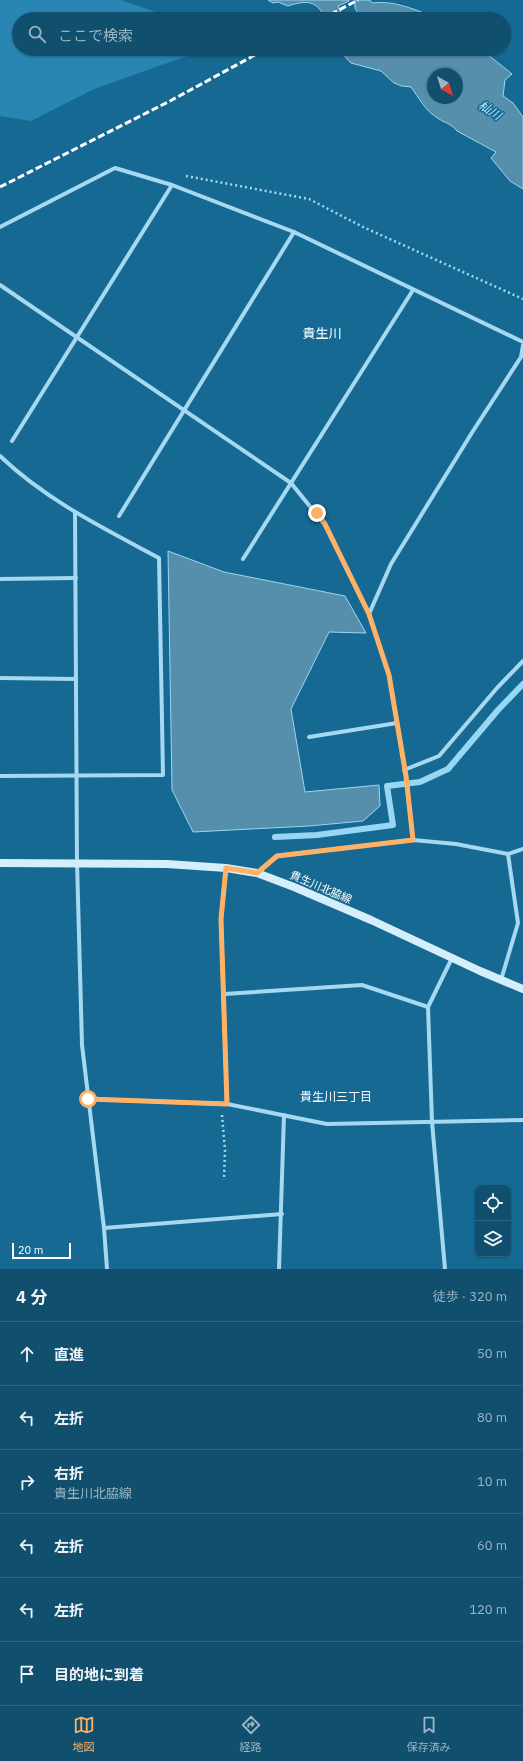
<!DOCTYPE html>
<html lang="ja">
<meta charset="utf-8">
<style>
body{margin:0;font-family:"IBM Plex Sans","Noto Sans JP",sans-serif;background:#1e5976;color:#f1f3f6}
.controls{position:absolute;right:12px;bottom:12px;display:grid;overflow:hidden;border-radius:8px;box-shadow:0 1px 3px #0004}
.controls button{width:36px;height:36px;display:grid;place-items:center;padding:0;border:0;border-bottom:1px solid #306681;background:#104f6e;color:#f1f3f6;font:20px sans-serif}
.compass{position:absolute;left:427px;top:68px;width:36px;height:36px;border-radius:50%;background:#104f6e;box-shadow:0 1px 3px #0004;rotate:141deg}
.scale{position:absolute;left:12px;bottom:10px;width:59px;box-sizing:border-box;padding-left:4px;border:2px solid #fff;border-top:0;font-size:11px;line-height:14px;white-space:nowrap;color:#fff;-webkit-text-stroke:3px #166993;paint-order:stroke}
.stop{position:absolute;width:12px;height:12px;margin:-9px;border:3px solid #ffb166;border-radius:50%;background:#fff}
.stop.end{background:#ffb166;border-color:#fff;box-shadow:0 1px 4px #0008}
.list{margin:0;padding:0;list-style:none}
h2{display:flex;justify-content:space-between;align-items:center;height:52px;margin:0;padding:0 16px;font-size:17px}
h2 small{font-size:13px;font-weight:400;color:#9cb5c2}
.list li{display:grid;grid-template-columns:26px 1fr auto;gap:12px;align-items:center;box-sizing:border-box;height:64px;padding:0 16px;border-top:1px solid #306681}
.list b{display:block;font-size:15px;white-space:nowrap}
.list p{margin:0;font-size:13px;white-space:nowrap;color:#9cb5c2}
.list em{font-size:13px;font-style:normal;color:#9cb5c2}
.icon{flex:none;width:22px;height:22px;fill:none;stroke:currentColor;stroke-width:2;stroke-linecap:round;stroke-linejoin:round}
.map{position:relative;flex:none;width:523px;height:1269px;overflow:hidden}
.search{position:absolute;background:#104f6e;box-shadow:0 1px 3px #0004;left:12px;right:12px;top:12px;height:44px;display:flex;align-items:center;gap:10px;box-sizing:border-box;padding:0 14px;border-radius:22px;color:#9cb5c2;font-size:15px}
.sheet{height:436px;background:#104f6e}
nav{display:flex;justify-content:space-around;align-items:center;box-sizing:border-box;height:56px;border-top:1px solid #306681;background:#104f6e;font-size:11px;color:#9cb5c2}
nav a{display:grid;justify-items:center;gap:2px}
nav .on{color:#ffb166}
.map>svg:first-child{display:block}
</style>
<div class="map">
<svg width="523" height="1269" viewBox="0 0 523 1269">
<rect width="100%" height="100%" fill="#166993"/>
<path fill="#2985b2" d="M0,0H121L176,19H19V49H207L94,89L31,121L0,116Z"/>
<g fill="#568fac" stroke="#98d7f3" fill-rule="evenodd">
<path d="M268,0H349V1L338,6L344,19H325C318,0 306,0 288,6L278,2L273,3Z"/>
<path d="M355,0H369L373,3C393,0 418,10 437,19H353L359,15L355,8Z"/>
<path d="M338,49H477L487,54L512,74L505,80L503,96L513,103L523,117V189L510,181L491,158L496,152L457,131C451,123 444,123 436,117C425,110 419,98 411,87L402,86L394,83L381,71L351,63ZM433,74H457V98H433Z"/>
<path d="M168,551L224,572L345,596L366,633L329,632L291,709L305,792L379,785L380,806L363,821L309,826L193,832L172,790Z"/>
</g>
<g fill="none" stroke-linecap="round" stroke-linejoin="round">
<path stroke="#98d7f3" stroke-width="6" d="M275,837L317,835L393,825L387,786L420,782L448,769L498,710L523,684"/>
<g stroke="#a6d8f1" stroke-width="2.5" stroke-dasharray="2 3" stroke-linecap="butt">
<path d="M186,176L309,199L363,227L523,299"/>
<path d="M222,1115L225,1150L224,1180"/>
</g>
<g stroke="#a6d8f1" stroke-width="4">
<path d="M0,227L115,168L172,185L294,232L523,342"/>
<path d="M0,285L291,483L325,525L369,614L389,675L406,776L413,840"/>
<path d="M12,441L172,185"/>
<path d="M0,456C46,500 103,528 159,558L163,775L0,776"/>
<path d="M75,513L77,862L82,1045L104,1228L107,1269"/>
<path d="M119,516L294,232"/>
<path d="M243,559L413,290"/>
<path d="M0,579L76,578"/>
<path d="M369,614L391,564L473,431L521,357L523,345"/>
<path d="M0,678L76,679"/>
<path d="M309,737L397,723"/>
<path d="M404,770L439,756L497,688L523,661"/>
<path d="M226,868L221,919L227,1104"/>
<path d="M258,873L277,856L413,840L456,844L508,854L523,849"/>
<path d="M501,980L518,923L508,854"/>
<path d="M224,994L362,985L428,1007"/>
<path d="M88,1099L227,1104L327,1124L523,1120"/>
<path d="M104,1228L282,1214"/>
<path d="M279,1269L284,1115"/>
<path d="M445,1269L432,1122L428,1007L452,958"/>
</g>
<path stroke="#d4eefb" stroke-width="8" d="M0,863L167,864L226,868L257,873L294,887L371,920L480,971L523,989"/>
<g stroke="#fff" stroke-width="3" stroke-dasharray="7 3" stroke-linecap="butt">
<path d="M322,19L358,0"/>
<path d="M0,187L170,101L266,49"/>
</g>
</g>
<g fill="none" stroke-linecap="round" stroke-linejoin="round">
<path stroke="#ffb166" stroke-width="5" d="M88,1099L227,1104L221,919L226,868L257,873L277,856L413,840L406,776L389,675L369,614L325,524L317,513"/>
</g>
<g text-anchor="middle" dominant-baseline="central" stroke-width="3" stroke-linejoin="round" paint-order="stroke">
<g font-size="11" fill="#fff" stroke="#166993">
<text transform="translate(321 887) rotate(23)">貴生川北脇線</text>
</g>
<g font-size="12" font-style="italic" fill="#bee6f9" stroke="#166993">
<text transform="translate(490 110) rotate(33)">杣川</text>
</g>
<g font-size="12" fill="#fff" stroke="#166993">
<text x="336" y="1096">貴生川三丁目</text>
</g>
<g font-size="13" fill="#fff" stroke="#166993">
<text x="322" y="333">貴生川</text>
</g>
</g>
</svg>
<div class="controls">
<button><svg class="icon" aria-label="locate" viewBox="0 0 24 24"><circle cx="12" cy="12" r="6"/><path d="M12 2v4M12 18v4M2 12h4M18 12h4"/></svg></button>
<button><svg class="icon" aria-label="layers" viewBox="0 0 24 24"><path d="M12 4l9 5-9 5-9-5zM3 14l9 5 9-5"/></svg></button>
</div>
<svg class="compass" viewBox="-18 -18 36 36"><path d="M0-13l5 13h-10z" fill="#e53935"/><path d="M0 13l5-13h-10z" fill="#9cb5c2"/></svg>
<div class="scale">20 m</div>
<div class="stop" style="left:88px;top:1099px"></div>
<div class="stop end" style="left:317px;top:513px"></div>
<div class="search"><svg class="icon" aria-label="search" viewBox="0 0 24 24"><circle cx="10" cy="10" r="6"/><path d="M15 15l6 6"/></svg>ここで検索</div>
</div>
<section class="sheet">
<h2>4 分<small>徒歩 · 320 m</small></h2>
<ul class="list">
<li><svg class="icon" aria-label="ahead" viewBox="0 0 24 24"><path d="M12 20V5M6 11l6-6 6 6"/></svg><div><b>直進</b></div><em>50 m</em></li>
<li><svg class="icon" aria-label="left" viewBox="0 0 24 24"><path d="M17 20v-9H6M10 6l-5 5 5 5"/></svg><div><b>左折</b></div><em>80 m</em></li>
<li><svg class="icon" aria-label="right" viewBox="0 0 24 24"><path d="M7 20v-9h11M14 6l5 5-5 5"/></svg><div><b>右折</b><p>貴生川北脇線</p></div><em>10 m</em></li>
<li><svg class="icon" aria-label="left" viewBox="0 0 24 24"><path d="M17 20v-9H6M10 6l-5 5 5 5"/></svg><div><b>左折</b></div><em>60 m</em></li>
<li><svg class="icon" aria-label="left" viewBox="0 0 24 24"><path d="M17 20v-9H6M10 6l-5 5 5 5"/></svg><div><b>左折</b></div><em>120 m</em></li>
<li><svg class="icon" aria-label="arrive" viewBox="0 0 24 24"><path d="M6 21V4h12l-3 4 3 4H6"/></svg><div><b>目的地に到着</b></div></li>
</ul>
</section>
<nav>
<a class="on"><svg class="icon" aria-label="map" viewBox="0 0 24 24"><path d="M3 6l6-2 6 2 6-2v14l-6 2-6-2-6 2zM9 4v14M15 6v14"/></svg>地図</a>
<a><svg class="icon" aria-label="directions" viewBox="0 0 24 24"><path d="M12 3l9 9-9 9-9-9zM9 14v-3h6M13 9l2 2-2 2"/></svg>経路</a>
<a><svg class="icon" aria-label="saved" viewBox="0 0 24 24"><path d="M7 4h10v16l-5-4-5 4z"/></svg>保存済み</a>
</nav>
